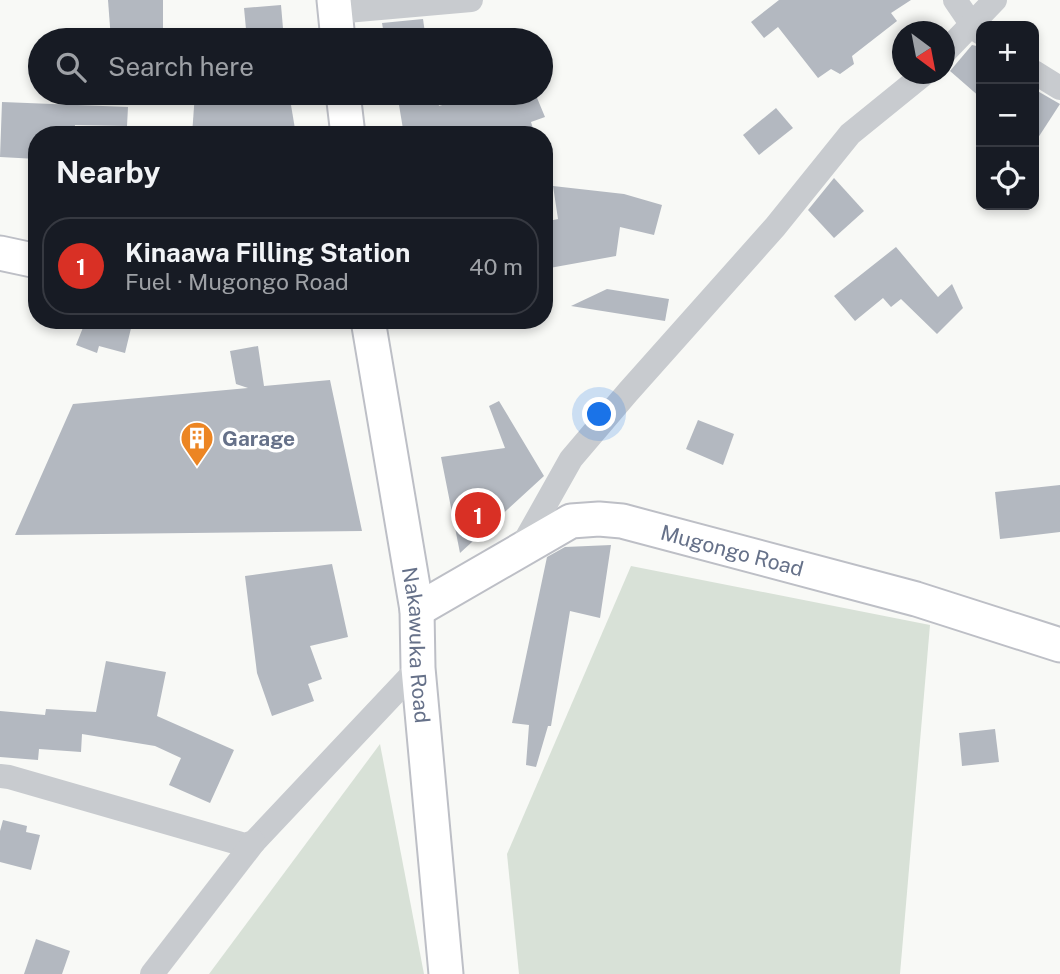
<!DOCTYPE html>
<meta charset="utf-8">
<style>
body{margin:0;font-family:"Public Sans",sans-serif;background:#20242c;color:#f1f3f6}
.controls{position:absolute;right:21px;top:21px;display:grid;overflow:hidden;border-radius:14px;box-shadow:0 4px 10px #0003}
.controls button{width:63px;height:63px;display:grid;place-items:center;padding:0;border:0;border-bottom:2px solid #363941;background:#171b24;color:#f1f3f6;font:35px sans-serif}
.compass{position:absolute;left:892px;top:21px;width:63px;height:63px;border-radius:50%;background:#171b24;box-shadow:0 4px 10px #0003;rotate:148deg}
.you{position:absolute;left:600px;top:415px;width:24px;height:24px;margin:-18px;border:5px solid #fff;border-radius:50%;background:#1a73e8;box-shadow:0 0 0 10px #1a73e833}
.badge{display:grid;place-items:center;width:46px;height:46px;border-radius:50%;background:#d93025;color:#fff;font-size:23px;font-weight:700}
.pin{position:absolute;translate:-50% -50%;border:4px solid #fff;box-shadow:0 2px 7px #0006}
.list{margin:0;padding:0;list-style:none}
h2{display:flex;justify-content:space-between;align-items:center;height:91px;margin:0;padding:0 28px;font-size:30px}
h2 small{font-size:23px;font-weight:400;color:#9ea1a6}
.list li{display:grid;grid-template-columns:46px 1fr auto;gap:21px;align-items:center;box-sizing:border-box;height:98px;margin:0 14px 14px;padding:0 14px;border:2px solid #363941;border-radius:28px}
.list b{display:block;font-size:26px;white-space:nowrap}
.list p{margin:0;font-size:23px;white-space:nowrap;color:#9ea1a6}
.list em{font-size:23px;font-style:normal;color:#9ea1a6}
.icon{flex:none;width:38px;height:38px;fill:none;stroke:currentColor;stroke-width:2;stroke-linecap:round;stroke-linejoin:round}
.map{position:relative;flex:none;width:1060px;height:974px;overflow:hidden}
.search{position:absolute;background:#171b24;box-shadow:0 4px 10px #0003;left:28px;top:28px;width:525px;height:77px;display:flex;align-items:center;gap:18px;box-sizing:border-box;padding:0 24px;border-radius:38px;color:#9ea1a6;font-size:26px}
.panel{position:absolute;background:#171b24;box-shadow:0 4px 10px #0003;left:28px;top:126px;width:525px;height:203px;border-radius:28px}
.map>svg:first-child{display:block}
</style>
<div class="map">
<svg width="1060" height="974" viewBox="0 0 1060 974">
<rect width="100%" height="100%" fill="#f8f9f6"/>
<g fill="#d8e1d7">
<path d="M631,566L930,625L900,974H519L507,854Z"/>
<path d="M380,744L424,974H209Z"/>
</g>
<g fill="#b3b8c0">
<path d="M108,0H163V40H111Z"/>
<path d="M779,0H911L891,13L897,21L852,56L854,64L840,74L831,69L818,78L778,27L764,38L751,22Z"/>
<path d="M281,5L284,40H247L244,8Z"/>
<path d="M423,19L426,40H385L382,23Z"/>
<path d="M972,45L981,47V98L950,71Z"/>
<path d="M1034,89L1060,104L1034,144Z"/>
<path d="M195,93H289L296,135H192Z"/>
<path d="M397,93H436L439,106L482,93H535L545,117L531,122L535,135H404Z"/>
<path d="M2,102L128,107L127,126L75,125L74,135H37V159L0,157Z"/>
<path d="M776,108L793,128L759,155L743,135Z"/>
<path d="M834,178L864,211L834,238L808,210Z"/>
<path d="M553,186L624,194L662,205L654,235L620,227L616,256L544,269V222L558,219Z"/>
<path d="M896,247L938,297L952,284L963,308L937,334L901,299L891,307L883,298L855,321L834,296Z"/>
<path d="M607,289L669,299L665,321L571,306Z"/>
<path d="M86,320H133L125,353L99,346L97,353L76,345Z"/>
<path d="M258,346L264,386L330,380L362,531L15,535L73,404L248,388L236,384L230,351Z"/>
<path d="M499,401L544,476L460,553L441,457L505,448L489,406Z"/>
<path d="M698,420L734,434L723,465L686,449Z"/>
<path d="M1060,485V532L1000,539L995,492Z"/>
<path d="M611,545L600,618L570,611L551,726H548L536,767L526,765L529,725L512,723L547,557L565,547Z"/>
<path d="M332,564L348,637L310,646L322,679L308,684L314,701L272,716L257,673L245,576Z"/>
<path d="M106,661L166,672L157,716L234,750L210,803L169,785L181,758L155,746L82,734L81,752L39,749L38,760L0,757V711L45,715L46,709L96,712Z"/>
<path d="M995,729L999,762L962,766L959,733Z"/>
<path d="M3,820L27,826L26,832L40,835L31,870L0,862V831Z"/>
<path d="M36,939L70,951L62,974H24Z"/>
</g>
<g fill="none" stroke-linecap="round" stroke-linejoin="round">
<defs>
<g id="secondary">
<path d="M334,0L338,40"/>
<path d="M343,93L348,135"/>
<path d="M0,253L37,261"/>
<path id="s1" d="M368,320L417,610L418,668L446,974"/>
<path id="s2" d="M417,610L571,521L599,519L622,521L916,599L1060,645"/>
</g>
</defs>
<use href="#secondary" stroke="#bdbfc6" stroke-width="37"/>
<g stroke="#c8cbcf" stroke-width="24">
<path d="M955,0L972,25L981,33"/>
<path d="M335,12L471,0"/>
<path d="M944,53L995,0"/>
<path d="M1034,72L1060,88"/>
<path d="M521,548L571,459L628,392L775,227L850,134L924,74"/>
<path d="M0,776L9,777L245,845L254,842L418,668"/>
<path d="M152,974L254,842"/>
</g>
<use href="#secondary" stroke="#fff" stroke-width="33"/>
</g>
<defs>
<symbol id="building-pin" viewBox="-11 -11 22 30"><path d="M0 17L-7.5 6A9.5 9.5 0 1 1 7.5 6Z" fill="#ec8523" stroke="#fff"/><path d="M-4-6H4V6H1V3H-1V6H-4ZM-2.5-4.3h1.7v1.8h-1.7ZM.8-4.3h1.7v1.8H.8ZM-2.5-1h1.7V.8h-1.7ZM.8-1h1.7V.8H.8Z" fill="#fff"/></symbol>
</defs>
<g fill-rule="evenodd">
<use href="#building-pin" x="178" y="419" width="38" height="52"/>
</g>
<g text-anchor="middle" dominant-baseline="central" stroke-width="7" stroke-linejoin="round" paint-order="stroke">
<g font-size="21" font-weight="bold" fill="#667189" stroke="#fff" text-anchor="start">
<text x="222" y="438">Garage</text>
</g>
<g font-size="21" fill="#667189" stroke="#fff">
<text stroke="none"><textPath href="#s2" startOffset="343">Mugongo Road</textPath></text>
<text stroke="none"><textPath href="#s1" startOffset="329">Nakawuka Road</textPath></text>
</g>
</g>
</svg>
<div class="controls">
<button>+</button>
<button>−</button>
<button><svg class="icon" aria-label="locate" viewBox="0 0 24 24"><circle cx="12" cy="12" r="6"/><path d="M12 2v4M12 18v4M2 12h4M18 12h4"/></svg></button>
</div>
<svg class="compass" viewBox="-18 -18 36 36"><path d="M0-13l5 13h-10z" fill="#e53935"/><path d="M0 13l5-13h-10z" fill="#9ea1a6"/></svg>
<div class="you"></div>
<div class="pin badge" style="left:478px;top:515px">1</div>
<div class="search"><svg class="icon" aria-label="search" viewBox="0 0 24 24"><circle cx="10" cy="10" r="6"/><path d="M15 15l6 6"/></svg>Search here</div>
<section class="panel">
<h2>Nearby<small></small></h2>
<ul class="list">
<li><span class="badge">1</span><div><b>Kinaawa Filling Station</b><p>Fuel · Mugongo Road</p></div><em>40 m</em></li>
</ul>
</section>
</div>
